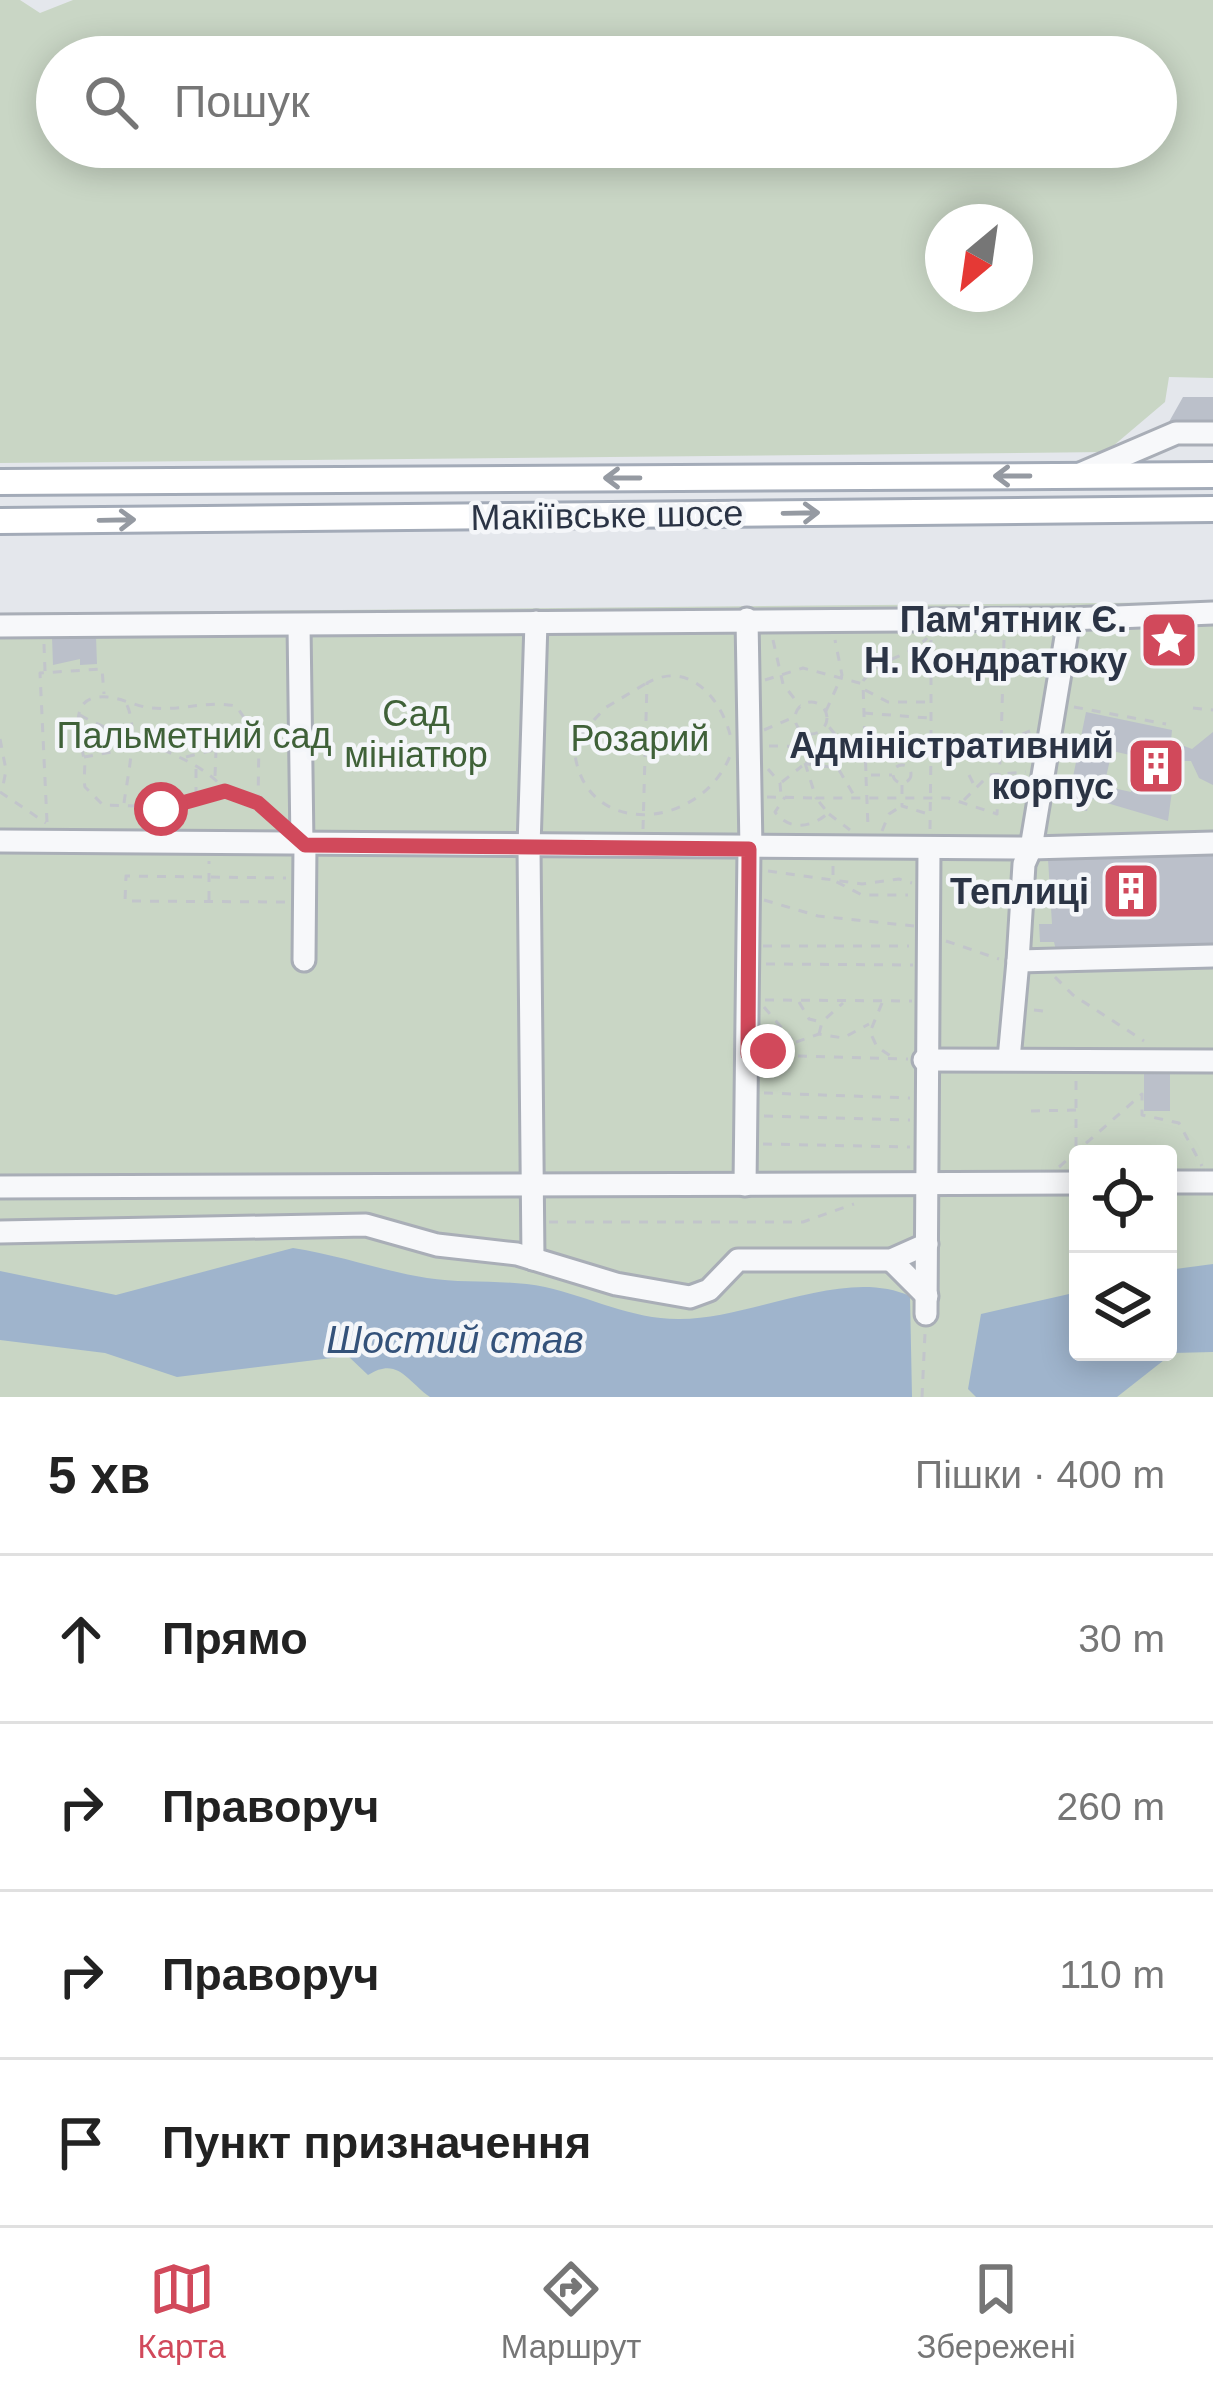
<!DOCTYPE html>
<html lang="uk">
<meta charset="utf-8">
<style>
body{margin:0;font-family:Helvetica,sans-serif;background:#f2f2f2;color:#222}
.controls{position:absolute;right:36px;bottom:36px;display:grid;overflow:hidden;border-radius:12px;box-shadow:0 6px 30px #0003}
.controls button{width:108px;height:108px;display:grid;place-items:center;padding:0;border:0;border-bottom:3px solid #e0e0e0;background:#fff;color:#222;font:60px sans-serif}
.compass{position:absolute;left:925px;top:204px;width:108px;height:108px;border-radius:50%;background:#fff;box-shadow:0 6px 30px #0003;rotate:209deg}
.stop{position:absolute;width:36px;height:36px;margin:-27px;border:9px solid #d1495b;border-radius:50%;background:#fff}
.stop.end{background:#d1495b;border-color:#fff;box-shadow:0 3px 12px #0008}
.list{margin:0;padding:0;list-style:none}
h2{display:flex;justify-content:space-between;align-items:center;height:156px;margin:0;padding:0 48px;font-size:51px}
h2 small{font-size:39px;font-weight:400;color:#767676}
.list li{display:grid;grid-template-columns:78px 1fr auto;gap:36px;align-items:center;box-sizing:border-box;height:168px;padding:0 48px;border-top:3px solid #e0e0e0}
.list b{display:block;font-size:45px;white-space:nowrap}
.list em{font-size:39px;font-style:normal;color:#767676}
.icon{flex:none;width:66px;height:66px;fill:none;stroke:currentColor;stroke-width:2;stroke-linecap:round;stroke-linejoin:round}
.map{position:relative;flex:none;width:1213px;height:1397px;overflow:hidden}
.search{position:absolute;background:#fff;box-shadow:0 6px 30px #0003;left:36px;right:36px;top:36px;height:132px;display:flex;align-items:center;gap:30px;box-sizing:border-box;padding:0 42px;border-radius:66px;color:#767676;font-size:45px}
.sheet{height:828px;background:#fff}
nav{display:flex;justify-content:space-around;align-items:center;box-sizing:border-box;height:168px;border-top:3px solid #e0e0e0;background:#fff;font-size:33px;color:#767676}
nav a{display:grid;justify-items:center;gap:6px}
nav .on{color:#d1495b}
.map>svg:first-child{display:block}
</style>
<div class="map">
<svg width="1213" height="1397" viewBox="0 0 1213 1397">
<rect width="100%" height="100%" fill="#e4e7ec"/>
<g fill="#c9d6c5" fill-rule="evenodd">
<path d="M0,0H20L40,13L73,0H1213V378L1169,377L1165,402L1106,452L0,463ZM57,57H1156V147H57ZM943,222H1015V294H943Z"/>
<path d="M1213,602V1397H0V613ZM1078,1154H1168V1352H1078Z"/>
</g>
<g fill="#9fb4cc">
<path d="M293,1248C339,1255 383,1271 427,1278C465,1284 507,1279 545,1287C590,1297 631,1319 678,1319C751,1320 844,1266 910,1296L912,1397H430C407,1381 398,1356 368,1375L348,1356L177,1377L105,1353L0,1340V1271L116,1295Z"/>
<path d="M1213,1264V1352L1173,1353L1117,1397H976L968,1389L981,1314L1078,1292V1352H1168V1270Z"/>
</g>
<g fill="#bbc0ca" fill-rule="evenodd">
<path d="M1183,397H1213V430L1165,429Z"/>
<path d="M96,636L97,664L80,665V659L53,665L52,637Z"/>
<path d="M1086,712L1172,730L1171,741L1192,749L1213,732V785L1199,778L1191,761H1176L1168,821L1090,798L1087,811L1073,808L1076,793L1070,792ZM1112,751L1139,757L1131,792L1104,786Z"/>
<path d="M1213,854V945L1056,950L1054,942H1040L1039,924H1052L1048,859Z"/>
<rect x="1144" y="1067" width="26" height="44"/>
</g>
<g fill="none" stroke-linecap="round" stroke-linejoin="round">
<defs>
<g id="minor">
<path d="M1078,475L1176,433H1213"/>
<path d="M1213,613L1069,619L1031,848L1213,843"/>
<path d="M747,619L751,849"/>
<path d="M299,625L302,845"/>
<path d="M0,626L1069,619"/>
<path d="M0,841L1031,848L1024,864L1018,961L1213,956"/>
<path d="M304,960L305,845"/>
<path d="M1009,1059L1018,961"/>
<path d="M924,1060L1213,1061"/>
<path d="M1168,1182H1213"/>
<path d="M745,1185L749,849"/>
<path d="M0,1187L1078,1183"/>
<path d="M0,1232L366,1225L437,1245L517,1254L616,1284L690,1297L709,1290L738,1260H891L927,1244"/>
<path d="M533,1259L529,847L536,622"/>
<path d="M891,1260L927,1296"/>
<path d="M926,1314L929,849"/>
</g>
<g id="major">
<path d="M0,482L1213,475"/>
<path d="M0,521L1213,509"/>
</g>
</defs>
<use href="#minor" stroke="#a9aeb7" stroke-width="27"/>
<use href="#major" stroke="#a3abb8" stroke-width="30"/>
<g stroke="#c2c5cb" stroke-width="3" stroke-dasharray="9 9" stroke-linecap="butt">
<path d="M773,640L783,684L800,706"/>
<path d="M1004,640L1001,743L1030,731"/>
<path d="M44,644L45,671"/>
<path d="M765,680L803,668L863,684L866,775H892"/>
<path d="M863,681C880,657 907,659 927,638"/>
<path d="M645,684L605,708L574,742C576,840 699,833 730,756"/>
<path d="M865,690L888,702H929"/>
<circle cx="811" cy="718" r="16"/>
<path d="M1074,707L1166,724"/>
<path d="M1193,708L1213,710"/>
<path d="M826,711L842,675L835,640"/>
<path d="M864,713L929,718"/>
<path d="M80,715C123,740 194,752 224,789"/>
<path d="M764,730L794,717"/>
<path d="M0,739L6,770L2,791"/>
<path d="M931,739V635"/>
<path d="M769,746L1001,749"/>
<path d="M795,747L808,764L838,768L845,747L826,723"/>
<path d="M84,757L140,747"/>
<path d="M186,757L257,739"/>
<path d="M805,763L816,798H948L997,814L1001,743L931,741"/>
<circle cx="902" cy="774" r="9"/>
<path d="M196,769V802"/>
<path d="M768,769L780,783L781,796"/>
<path d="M839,770L855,797"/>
<path d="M969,775L973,783"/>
<path d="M215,776L216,750"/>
<path d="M866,777L868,827"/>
<path d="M782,782L802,766"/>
<path d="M902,785V806L928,814"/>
<path d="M0,792L46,823"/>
<path d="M767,797L816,798L828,813C812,828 789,831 775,812L785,797"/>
<path d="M964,800L989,775L1026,772"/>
<path d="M124,803C128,773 139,728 126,703"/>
<path d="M258,803L225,791L180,807L103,805L85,787C83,778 86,768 84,759C80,737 65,694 107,697C122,698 137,707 152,708C182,711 207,700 236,706L259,739L258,803L279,823"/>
<path d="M829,814L850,830"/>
<path d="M47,822L40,673L102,669L104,694"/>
<path d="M643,829L647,683C690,659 722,700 731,738"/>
<path d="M930,829L931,749"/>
<path d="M882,831L889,814L900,807"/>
<path d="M833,866V880L862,895H908"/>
<path d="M768,871L862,884L899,879L912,883"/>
<path d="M209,900V861"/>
<path d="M764,900L818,916L914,926"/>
<path d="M285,902L125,901L126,876L286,878"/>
<path d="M946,941L999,959"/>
<path d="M763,946H909"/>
<path d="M766,964L913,965"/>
<path d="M1055,977L1073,995L1144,1041"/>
<path d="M765,1000L912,1001"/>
<path d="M799,1002L809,1019L821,1022"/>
<path d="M882,1003L870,1032L877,1047L892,1057"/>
<path d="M764,1007L792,1040"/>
<path d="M1034,1010L1044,1011"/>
<path d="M819,1034L822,1022L843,1003"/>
<path d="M762,1054L819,1034L843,1038L869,1024"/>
<path d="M762,1055L908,1059"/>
<path d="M764,1093L910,1098"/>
<path d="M1076,1108V1076"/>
<path d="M1031,1111L1076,1110V1148"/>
<path d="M764,1116L910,1120"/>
<path d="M763,1144L910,1147"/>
<path d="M1059,1167L1142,1094V1115L1179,1123L1202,1166"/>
<path d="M549,1222H803L854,1204"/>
<path d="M922,1397L925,1333"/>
</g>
<use href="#minor" stroke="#f7f8fa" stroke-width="21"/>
<use href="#major" stroke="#fff" stroke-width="24"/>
</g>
<defs><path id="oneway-shaft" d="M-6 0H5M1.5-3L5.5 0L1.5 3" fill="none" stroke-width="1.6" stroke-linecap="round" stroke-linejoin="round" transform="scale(3)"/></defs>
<g stroke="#959aa2">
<use href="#oneway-shaft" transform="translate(1012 476) rotate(180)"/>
<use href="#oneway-shaft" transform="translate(622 478) rotate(180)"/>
<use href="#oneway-shaft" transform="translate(801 513) rotate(-1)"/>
<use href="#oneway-shaft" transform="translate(117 520) rotate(-1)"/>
</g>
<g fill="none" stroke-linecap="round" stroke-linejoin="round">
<path stroke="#d1495b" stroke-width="15" d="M161,809L225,791L258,803L305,845L749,849L748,1054L768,1051"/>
</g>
<defs>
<symbol id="sight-square" viewBox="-11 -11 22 22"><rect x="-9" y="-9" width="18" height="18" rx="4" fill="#d1495b" stroke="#f4f6f9"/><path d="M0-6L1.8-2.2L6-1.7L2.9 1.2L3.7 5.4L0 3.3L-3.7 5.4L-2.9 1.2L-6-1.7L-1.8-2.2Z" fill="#fff"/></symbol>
<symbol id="building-square" viewBox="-11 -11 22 22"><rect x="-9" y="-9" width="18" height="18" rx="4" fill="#d1495b" stroke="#f4f6f9"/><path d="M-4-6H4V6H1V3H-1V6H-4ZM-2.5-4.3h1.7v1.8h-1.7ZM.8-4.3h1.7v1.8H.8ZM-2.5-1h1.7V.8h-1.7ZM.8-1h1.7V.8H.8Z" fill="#fff"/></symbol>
</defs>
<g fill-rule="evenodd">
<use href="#sight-square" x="1136" y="607" width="66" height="66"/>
<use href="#building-square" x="1123" y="733" width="66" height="66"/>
<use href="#building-square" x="1098" y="858" width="66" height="66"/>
</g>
<g text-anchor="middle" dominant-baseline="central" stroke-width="9" stroke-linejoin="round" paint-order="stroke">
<g font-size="36" fill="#2b3445" stroke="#f4f6f9">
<text transform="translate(607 515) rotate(-1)">Макіївське шосе</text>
</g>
<g font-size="36" font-weight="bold" fill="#2b3445" stroke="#f4f6f9" text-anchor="end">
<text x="1127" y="619">Пам'ятник Є.<tspan x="1127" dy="41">Н. Кондратюку</tspan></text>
<text x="1114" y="745">Адміністративний<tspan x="1114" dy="41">корпус</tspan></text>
<text x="1089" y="891">Теплиці</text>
</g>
<g font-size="36" fill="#3f6138" stroke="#f4f6f9">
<text x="416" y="713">Сад<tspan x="416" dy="41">мініатюр</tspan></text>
<text x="194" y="735">Пальметний сад</text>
<text x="640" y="738">Розарий</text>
</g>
<g font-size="39" font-style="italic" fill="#34527a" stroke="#f4f6f9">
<text x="455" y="1339">Шостий став</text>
</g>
</g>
</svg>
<div class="controls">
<button><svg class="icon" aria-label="locate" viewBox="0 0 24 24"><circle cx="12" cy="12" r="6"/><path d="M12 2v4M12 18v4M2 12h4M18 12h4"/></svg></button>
<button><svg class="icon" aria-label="layers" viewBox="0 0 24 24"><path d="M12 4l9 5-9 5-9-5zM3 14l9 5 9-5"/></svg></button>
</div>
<svg class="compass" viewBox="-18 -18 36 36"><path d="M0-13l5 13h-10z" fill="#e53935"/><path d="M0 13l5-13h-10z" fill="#767676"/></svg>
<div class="stop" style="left:161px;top:809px"></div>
<div class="stop end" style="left:768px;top:1051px"></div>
<div class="search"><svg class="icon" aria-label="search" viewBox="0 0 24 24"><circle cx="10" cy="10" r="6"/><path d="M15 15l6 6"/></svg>Пошук</div>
</div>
<section class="sheet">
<h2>5 хв<small>Пішки · 400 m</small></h2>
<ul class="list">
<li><svg class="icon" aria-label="ahead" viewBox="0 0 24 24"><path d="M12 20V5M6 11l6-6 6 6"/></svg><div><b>Прямо</b></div><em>30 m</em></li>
<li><svg class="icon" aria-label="right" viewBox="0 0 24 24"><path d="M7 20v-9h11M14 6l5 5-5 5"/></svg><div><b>Праворуч</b></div><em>260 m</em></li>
<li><svg class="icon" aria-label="right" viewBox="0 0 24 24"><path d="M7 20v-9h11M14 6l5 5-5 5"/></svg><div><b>Праворуч</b></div><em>110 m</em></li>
<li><svg class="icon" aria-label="arrive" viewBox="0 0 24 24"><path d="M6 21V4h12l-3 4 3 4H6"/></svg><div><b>Пункт призначення</b></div></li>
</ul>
</section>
<nav>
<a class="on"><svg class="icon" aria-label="map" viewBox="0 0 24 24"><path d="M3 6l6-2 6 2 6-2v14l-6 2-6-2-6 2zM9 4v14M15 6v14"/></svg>Карта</a>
<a><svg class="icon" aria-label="directions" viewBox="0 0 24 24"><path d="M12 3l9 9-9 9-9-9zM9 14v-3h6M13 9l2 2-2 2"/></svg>Маршрут</a>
<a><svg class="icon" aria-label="saved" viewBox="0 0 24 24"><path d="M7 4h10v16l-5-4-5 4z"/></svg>Збережені</a>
</nav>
